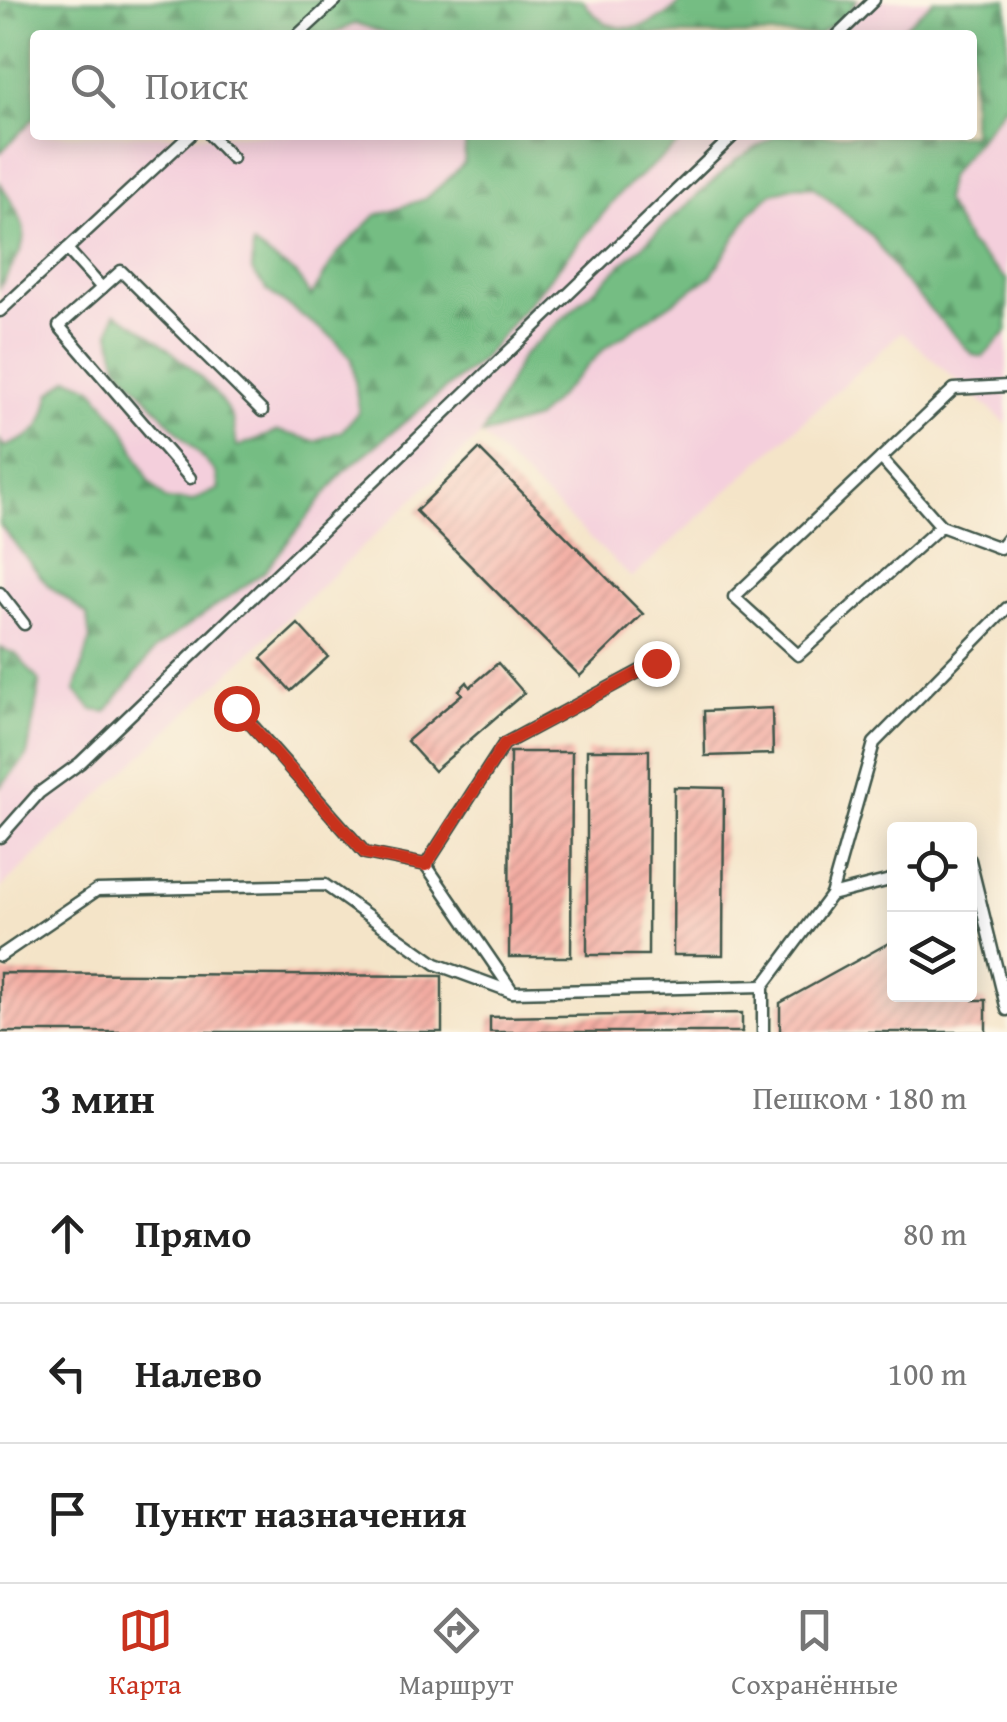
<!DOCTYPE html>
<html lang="ru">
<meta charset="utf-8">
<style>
body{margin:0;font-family:"Gentium Book Plus",serif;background:#f6f6f6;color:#222}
.controls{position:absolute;right:30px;bottom:30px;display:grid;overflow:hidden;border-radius:10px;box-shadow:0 5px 25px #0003}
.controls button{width:90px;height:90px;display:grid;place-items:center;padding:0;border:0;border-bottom:2px solid #e0e0e0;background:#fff;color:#222;font:50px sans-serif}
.stop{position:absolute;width:30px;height:30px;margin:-22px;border:8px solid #c8321e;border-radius:50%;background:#fff}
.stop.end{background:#c8321e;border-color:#fff;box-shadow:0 2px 10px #0008}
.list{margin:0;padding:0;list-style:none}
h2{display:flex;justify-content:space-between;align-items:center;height:130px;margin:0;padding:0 40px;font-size:42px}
h2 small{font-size:32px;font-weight:400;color:#767676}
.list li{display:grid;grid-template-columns:65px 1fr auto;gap:30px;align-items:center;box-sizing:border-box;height:140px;padding:0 40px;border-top:2px solid #e0e0e0}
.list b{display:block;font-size:38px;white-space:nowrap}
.list em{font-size:32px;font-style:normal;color:#767676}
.icon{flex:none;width:55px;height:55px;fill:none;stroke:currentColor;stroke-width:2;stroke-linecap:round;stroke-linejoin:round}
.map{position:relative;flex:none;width:1007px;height:1032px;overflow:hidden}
.search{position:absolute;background:#fff;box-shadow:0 5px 25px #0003;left:30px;right:30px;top:30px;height:110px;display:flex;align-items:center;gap:25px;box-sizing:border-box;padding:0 35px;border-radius:10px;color:#767676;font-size:38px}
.sheet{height:550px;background:#fff}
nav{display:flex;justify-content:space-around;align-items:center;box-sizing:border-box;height:140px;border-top:2px solid #e0e0e0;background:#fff;font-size:28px;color:#767676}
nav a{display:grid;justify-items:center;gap:5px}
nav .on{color:#c8321e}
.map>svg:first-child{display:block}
</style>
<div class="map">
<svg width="1007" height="1032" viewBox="0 0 1007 1032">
<defs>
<pattern id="forest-firs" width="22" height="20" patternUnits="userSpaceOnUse" patternTransform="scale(2.5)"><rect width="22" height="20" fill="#74bd83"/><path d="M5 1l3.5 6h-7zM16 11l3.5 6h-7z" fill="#5f9b6c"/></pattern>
<pattern id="building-hatch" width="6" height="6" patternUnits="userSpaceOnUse" patternTransform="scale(2.5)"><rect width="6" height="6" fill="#f4aba1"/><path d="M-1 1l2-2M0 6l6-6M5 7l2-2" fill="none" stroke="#c58c84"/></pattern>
</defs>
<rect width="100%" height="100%" fill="#fcf5e5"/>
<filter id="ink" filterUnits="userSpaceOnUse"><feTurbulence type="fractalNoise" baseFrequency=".01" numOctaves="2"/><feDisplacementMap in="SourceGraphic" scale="20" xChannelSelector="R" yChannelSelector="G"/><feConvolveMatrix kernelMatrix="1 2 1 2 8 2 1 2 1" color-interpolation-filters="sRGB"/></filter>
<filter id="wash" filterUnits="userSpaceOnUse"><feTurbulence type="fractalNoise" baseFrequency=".0048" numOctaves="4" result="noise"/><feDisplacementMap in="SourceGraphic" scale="40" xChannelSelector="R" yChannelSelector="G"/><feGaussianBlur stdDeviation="2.25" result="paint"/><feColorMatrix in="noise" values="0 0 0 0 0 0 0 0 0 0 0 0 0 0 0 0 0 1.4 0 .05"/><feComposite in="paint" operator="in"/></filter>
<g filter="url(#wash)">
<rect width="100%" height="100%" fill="#f4e4c8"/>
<path fill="#f4cfdc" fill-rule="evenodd" d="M0,0H1007V424L901,332L632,578L481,435L0,889ZM35,35H972V135H35Z"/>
<g fill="url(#forest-firs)" stroke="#4a7d5c" stroke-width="2.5">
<path d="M0,0H583C609,43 653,31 683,0H857L844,17L818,35H389L356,23L330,35H35V117L0,153Z"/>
<path d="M934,0H1007V103L948,177L944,201L969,244L1007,280V331L983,357L973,355L901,278L872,236L814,187L796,186L772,193L751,212L711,276L605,348L536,419L482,435L522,356L736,160L777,135H972V35H895Z"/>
<path d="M466,135H689L622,191L481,360L343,472L264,572L156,648L106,712L93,710L75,691L90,641L87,615L47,584L0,525V441L4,447C36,436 44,428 50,394L69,378L92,387L125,430L149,481L166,500L192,501L219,489L216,473L118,366L110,333L115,313C151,331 211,380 231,416C235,425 235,438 237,447L278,431L315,441L342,431L359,411L352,359L333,338L268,291L252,271L253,245L297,275L311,297L337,254L376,215L425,199L446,181L464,163Z"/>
<path d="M0,183C33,235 31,235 0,287Z"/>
<path d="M0,648L16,654L40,682L27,756L0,787Z"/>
</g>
<g id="blocks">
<g fill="url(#building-hatch)">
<path d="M479,449L643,614L580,676L416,511Z"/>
<path d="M298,624L328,657L291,691L261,658Z"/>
<path d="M498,663L524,693L434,771L407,741L462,694L459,690L467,682L470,687Z"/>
<path d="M772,708L773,754L705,756L704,711Z"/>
<path d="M587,750H649L648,955H587Z"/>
<path d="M510,752H572L571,957H509Z"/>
<path d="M674,787L724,788L723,955H673Z"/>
<path d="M894,940V994H972L973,1000H986V1032H780V1003Z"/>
<path d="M0,973L442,976V1032H0Z"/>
<path d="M742,1013V1032H490V1017Z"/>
</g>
</g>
</g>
<g filter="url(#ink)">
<use href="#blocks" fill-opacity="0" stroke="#3f564a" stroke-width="2.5"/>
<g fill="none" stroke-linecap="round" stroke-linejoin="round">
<defs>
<g id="lane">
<path d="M298,35L336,0"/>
<path d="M838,35L874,0"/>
<path d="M210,135L232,158"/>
<path d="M67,249L102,288L59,326L190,478"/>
<path d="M102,288L121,271L262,411"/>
<path d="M0,311L190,135"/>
<path d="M1007,386L954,389L734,597L798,655L941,526L1000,548L1007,539"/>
<path d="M881,458L941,526"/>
<path d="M0,593L24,624"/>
<path d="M655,663L504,744L426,865L513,992L763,986"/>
<path d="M236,707L365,853L426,865"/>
<path d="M0,837L39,793L80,763L734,135"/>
<path d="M970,860L1007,1010"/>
<path d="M831,895L894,879"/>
<path d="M0,956L97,890L325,885L436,964L512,992"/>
<path d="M763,1032V986L831,895L874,743L1007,608"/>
</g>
</defs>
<use href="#lane" stroke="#3f564a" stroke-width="15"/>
<use href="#lane" stroke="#fff" stroke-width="10"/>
</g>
</g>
<g fill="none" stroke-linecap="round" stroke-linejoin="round" filter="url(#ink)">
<path stroke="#c8321e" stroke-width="12" d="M236,708L365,853L426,865L504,744L656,663"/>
</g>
</svg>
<div class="controls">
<button><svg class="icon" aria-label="locate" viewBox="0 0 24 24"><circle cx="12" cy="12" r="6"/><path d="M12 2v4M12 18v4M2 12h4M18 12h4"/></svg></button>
<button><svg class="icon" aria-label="layers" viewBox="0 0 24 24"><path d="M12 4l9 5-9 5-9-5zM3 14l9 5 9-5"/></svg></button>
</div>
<div class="stop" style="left:236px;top:708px"></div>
<div class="stop end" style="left:656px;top:663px"></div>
<div class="search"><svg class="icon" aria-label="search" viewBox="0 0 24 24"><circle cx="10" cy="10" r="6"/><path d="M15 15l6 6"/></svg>Поиск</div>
</div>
<section class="sheet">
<h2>3 мин<small>Пешком · 180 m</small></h2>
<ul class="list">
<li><svg class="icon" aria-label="ahead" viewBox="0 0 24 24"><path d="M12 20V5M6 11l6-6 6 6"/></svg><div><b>Прямо</b></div><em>80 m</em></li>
<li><svg class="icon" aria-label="left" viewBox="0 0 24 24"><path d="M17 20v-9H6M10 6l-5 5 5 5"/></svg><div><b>Налево</b></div><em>100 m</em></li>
<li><svg class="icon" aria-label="arrive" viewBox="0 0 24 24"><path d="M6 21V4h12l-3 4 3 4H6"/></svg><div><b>Пункт назначения</b></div></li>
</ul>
</section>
<nav>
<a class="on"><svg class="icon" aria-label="map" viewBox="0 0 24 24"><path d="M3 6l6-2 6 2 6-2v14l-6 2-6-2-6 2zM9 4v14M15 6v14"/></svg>Карта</a>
<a><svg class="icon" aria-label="directions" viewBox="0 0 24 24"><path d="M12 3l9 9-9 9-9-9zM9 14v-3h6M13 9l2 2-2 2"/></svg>Маршрут</a>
<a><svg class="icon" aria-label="saved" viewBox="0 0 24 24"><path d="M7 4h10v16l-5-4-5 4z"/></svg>Сохранённые</a>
</nav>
